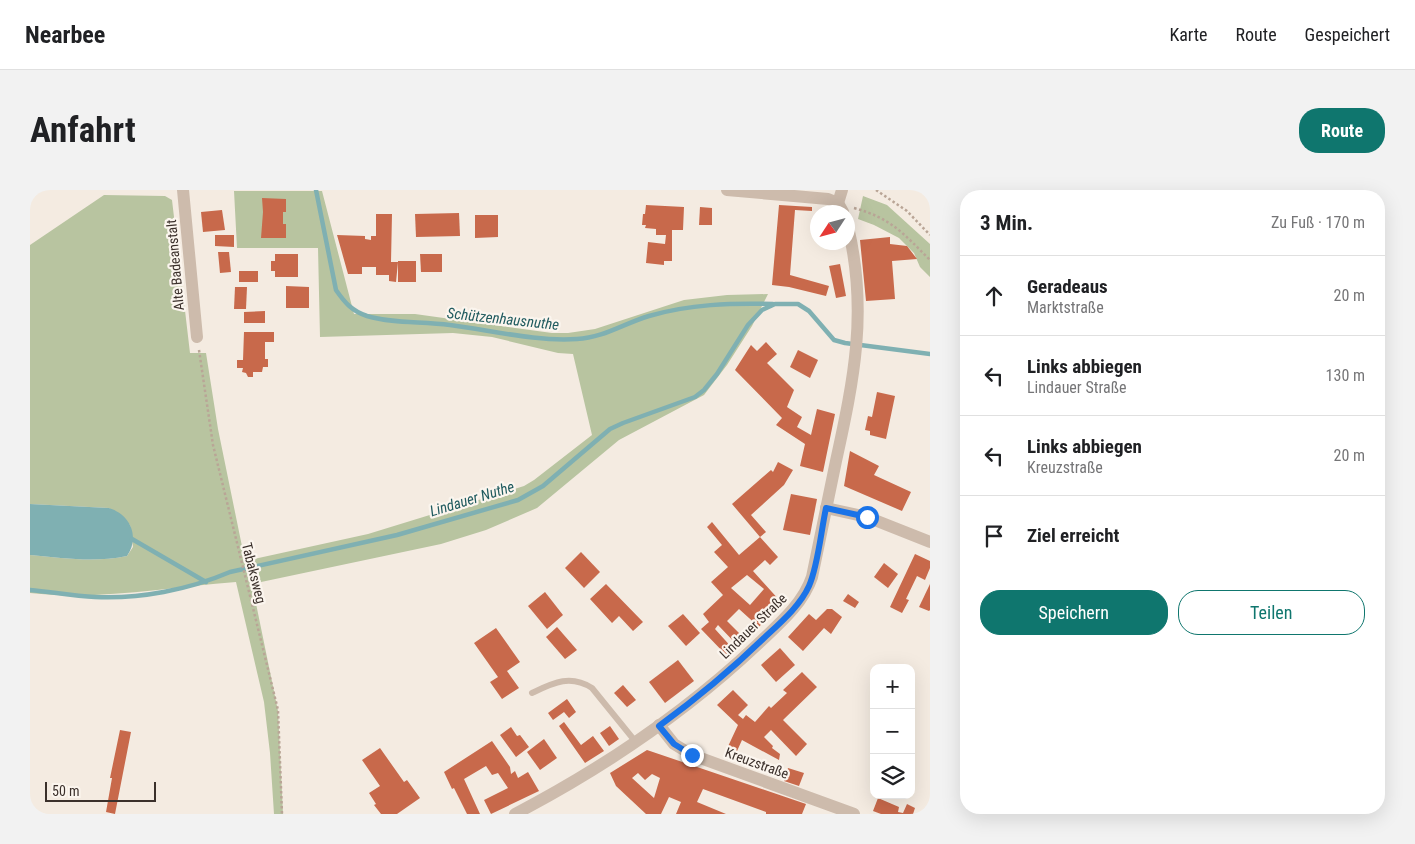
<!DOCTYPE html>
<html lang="de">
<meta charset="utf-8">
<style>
body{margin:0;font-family:"Roboto Condensed",sans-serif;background:#f2f2f2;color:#202124}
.controls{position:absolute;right:15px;bottom:15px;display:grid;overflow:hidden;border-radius:10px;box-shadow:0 5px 20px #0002}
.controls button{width:45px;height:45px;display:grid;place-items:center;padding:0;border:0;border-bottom:1px solid #e0e0e0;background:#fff;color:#202124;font:25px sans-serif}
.compass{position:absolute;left:780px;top:15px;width:45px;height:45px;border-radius:50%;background:#fff;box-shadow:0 5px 20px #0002;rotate:234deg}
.scale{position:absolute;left:15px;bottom:12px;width:111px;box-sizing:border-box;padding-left:5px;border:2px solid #3b302b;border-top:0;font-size:14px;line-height:18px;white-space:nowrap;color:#3b302b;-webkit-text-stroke:4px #fbf5ee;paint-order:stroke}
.stop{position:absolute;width:15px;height:15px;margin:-11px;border:4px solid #1a73e8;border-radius:50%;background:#fff}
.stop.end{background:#1a73e8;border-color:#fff;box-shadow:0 1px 5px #0008}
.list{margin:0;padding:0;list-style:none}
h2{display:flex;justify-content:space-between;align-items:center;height:65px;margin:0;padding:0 20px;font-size:21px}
h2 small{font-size:16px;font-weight:400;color:#757577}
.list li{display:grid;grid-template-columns:32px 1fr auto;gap:15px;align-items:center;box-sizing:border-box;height:80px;padding:0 20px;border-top:1px solid #e0e0e0}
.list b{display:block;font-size:19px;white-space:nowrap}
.list p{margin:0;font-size:16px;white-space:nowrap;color:#757577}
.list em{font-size:16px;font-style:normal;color:#757577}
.actions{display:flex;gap:10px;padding:15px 20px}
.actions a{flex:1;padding:11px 0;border:1px solid #0f766e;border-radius:20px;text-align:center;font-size:18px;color:#0f766e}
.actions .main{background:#0f766e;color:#fff}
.icon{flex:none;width:28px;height:28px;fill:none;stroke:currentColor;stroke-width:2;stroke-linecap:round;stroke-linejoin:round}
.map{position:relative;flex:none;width:900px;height:624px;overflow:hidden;border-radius:20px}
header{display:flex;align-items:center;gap:30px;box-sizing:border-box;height:70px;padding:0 25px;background:#fff;border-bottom:1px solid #e0e0e0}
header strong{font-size:24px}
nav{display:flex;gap:28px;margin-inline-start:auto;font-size:18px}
.intro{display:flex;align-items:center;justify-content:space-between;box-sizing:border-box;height:120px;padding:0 30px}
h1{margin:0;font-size:35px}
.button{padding:12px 22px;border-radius:20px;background:#0f766e;color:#fff;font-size:18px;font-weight:700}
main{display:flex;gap:30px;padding:0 30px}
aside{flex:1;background:#fff;border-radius:20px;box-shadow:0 5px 20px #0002}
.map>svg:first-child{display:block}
</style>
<header>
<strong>Nearbee</strong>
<nav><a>Karte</a><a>Route</a><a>Gespeichert</a></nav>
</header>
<div class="intro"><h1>Anfahrt</h1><a class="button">Route</a></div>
<main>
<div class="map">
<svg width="900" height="624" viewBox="0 0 900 624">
<rect width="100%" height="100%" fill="#f4ebe1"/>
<g fill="#b8c4a0">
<path d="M204,1H292L324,124H385L522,143H538L565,139L654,110L697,105L738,104L722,136L697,175L674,205L589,250L507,318L456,340L411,354L222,394L248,521L253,624H244L240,563L234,512L206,392C137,397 69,411 0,403V365C34,368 63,373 97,366L103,357L100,335L79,318L0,314V55L74,5L135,6L142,10L160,163H176L188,239L215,371L338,344L494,296L504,290L562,245L543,164L528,163L462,147L423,143L290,147L288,58H207Z"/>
<path d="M833,6L857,15L900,54V87L890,77L884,63L869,48L844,35L828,29Z"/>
</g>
<path fill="#7fb0b2" d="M0,314L79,318C101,325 110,347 97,366C63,373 34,368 0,365Z"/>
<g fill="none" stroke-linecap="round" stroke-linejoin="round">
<g stroke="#7fb0b2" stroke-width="4.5">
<path d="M286,0L306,100C315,113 322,121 337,126C364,134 392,131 420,135C460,140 507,152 547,149C573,148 595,133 619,126C660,114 701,113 743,114"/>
<path d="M102,349L176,392"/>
<path d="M0,400C22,402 43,406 65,407C110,409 158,400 200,382L367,345L488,310L513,296L580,239L593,233L665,207L674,200L687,184L718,135L732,120L745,114H768L779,121L804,150L815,153L900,164"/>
</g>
</g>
<g fill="#c8694b" fill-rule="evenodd">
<path d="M232,8L256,9V22H253V34H256V48H231L233,22Z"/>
<path d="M616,15L654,17L653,40H642V71H634V75L616,73L618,52L635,54L636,45H626V39L615,38L616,35H612L613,24H615Z"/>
<path d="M749,15L782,17V21L765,20L760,85L799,96L796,106L759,97L742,95Z"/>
<path d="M670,17L682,18V35H669Z"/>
<path d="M192,20L195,40L173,42L171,22Z"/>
<path d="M429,23L430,46L386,47L385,24Z"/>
<path d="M346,24H362L361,72H368L366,92L359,91V85H346V77H332V84H318L307,45L335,46V49L341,50V46H346Z"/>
<path d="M445,25H468V47L445,48Z"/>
<path d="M185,45H204V57L185,56Z"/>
<path d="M860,47V54L877,56L887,69L862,71L865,109L836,111L830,50Z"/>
<path d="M188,62H199L201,82L190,83Z"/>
<path d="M245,64H268V87H245V81H241V71H245Z"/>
<path d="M390,64H412V82H391Z"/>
<rect x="368" y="71" width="18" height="21"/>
<path d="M810,74L816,106L806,108L799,76Z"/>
<rect x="209" y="81" width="19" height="11"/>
<path d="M256,96L279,97V118H256Z"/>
<path d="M205,97H217L216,119H204Z"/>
<path d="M235,121V133H214V122Z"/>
<path d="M214,142H244V152H235V169H238V177H233L232,182H223V187H218L216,183L212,182L213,178H207V170H213Z"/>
<path d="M736,152L747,164L737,173L764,200L757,217L772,227L767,237L781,245L787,219L805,224L793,282L770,276L775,254L746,235L752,228L705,180L721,155L727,161Z"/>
<path d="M768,160L788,170L780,188L760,177Z"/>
<path d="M847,202L865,206L856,249L840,245V241L835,240L838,226L842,227Z"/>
<path d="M820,261L849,276L844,285L881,302L872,321L814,296Z"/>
<path d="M748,272L763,280L754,295L721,325L736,342L730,347L748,367L740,375L735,370L723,381L751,412L729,437L709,419L697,431L715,449L708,456L688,435L685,439L704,460L698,467L671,439L679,432L673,424L693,405L681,392L698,377L684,362L692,355L677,337L682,332L709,365L730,347L702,314L741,280L743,282ZM717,385L734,399L720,415L701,398Z"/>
<path d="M761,304L787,309L780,345L753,340Z"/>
<path d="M551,362L570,382L554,398L535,378Z"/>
<path d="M885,364L900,371V378L895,390L887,386L876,409L879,410L872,423L860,417Z"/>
<path d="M854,373L868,384L858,398L844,387Z"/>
<path d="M576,394L613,432L603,441L589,426L582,433L560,409Z"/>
<path d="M900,394V420L899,421L889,417Z"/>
<path d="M515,402L533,425L517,439L498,416Z"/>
<path d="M818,404L829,412L825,418L813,411Z"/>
<path d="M797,419H802L812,427L801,444L794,438L773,461L758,447L779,424L786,430Z"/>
<path d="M653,424L670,443L656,456L638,436Z"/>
<path d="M527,437L547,460L535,469L516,447Z"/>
<path d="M466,438L490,472L477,481L489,498L472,509L460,492L468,487L444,453Z"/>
<path d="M750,458L765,475L746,492L731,475Z"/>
<path d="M648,470L664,491L635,513L619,492Z"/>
<path d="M772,482L787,497L753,530L777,554L766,566L741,540L734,547L743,556L742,558L750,564L749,570L712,550L703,570L694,565L708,535L687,515L703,500L718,515L708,525L713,529L716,525L725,532L739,516L741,518L757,503L753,500Z"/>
<path d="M593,495L606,510L597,517L584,503Z"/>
<path d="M537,509L546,522L539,528L534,522L523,530L518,523Z"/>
<path d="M534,532L551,555L563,546L574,561L555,573L529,536Z"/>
<path d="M580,536L589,549L579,556L570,543Z"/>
<path d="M481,537L487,546L490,545L499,557L486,567L470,545Z"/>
<path d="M90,540L101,542L85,624L76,622L82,588H80Z"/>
<path d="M514,549L527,568L510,580L497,562Z"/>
<path d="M462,551L480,577L481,584L485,581L488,588L498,582L509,601L461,624L454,610L478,598L468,583L462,585L456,576L434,589L450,624H437L424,598L422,599L414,582Z"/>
<path d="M350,558L374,592L377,590L390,608L367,624H351L344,615L346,614L339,603L350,596L332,570Z"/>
<path d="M617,560L776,614L772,624H736V622L673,599L667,612L696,624H646L651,612L639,607L631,624H616L586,596L580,583ZM608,583L615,590L622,584L630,588L624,608L602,588Z"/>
<path d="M758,578L774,583L769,596L754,591Z"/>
<path d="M848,608L869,617L868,622L873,623L877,614L885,618L883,624H851L843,621Z"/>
</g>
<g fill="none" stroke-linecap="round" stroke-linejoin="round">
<g stroke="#b9a596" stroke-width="2.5" stroke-dasharray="2.5 2.5" stroke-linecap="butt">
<path d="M846,0L877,21L900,45"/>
<path d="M824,18C861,28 874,44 900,70"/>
<path d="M169,160L183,255L248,520L252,624"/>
</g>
<path stroke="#cdbbac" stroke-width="6" d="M502,503C523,493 540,484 562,498L605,551"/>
<g stroke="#cdbbac" stroke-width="12">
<path d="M153,0L167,147"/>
<path d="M808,13L812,0"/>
<path d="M796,318L837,327L900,352"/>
<path d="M629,535L644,554L662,565L824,624"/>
</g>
<g stroke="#cdbbac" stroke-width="12">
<path d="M697,0L798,9L808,13L813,22"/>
<path d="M485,624C573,578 656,522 728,454C749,434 773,414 782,387C790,348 798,309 806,271C824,189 838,121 818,37"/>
</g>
</g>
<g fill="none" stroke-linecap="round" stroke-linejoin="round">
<path stroke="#1a73e8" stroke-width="6" d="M662,565L644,554L629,536C666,509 701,480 734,448C750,433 770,416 779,396C788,376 791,341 796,318L837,327"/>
</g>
<g text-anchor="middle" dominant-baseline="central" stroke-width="4.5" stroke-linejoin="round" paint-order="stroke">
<g font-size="14" fill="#3b302b" stroke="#fbf5ee">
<text transform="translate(145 75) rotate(-95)">Alte Badeanstalt</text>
<text transform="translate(224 383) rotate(76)">Tabaksweg</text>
<text transform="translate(723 436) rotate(-44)">Lindauer Straße</text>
<text transform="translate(727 573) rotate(20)">Kreuzstraße</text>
</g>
<g font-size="15" font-style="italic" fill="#1f5a5e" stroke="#fbf5ee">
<text transform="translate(473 129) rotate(6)">Schützenhausnuthe</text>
<text transform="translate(442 309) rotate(-17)">Lindauer Nuthe</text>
</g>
</g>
</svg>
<div class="controls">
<button>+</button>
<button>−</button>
<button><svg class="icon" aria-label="layers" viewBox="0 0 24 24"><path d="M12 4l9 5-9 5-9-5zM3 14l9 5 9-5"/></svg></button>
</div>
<svg class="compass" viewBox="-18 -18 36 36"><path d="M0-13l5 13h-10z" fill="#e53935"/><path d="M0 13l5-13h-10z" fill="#757577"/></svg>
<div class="scale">50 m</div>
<div class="stop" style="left:837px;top:327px"></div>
<div class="stop end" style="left:662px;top:565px"></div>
</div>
<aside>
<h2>3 Min.<small>Zu Fuß · 170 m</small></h2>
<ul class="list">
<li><svg class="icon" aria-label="ahead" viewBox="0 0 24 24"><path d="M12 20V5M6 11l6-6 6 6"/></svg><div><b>Geradeaus</b><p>Marktstraße</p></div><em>20 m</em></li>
<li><svg class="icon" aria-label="left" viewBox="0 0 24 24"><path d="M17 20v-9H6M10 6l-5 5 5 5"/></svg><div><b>Links abbiegen</b><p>Lindauer Straße</p></div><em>130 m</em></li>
<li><svg class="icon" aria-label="left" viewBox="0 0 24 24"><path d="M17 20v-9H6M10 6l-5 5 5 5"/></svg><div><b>Links abbiegen</b><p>Kreuzstraße</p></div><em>20 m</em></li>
<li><svg class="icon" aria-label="arrive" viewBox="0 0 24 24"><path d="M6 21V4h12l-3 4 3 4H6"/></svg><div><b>Ziel erreicht</b></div></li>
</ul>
<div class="actions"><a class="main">Speichern</a><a>Teilen</a></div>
</aside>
</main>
